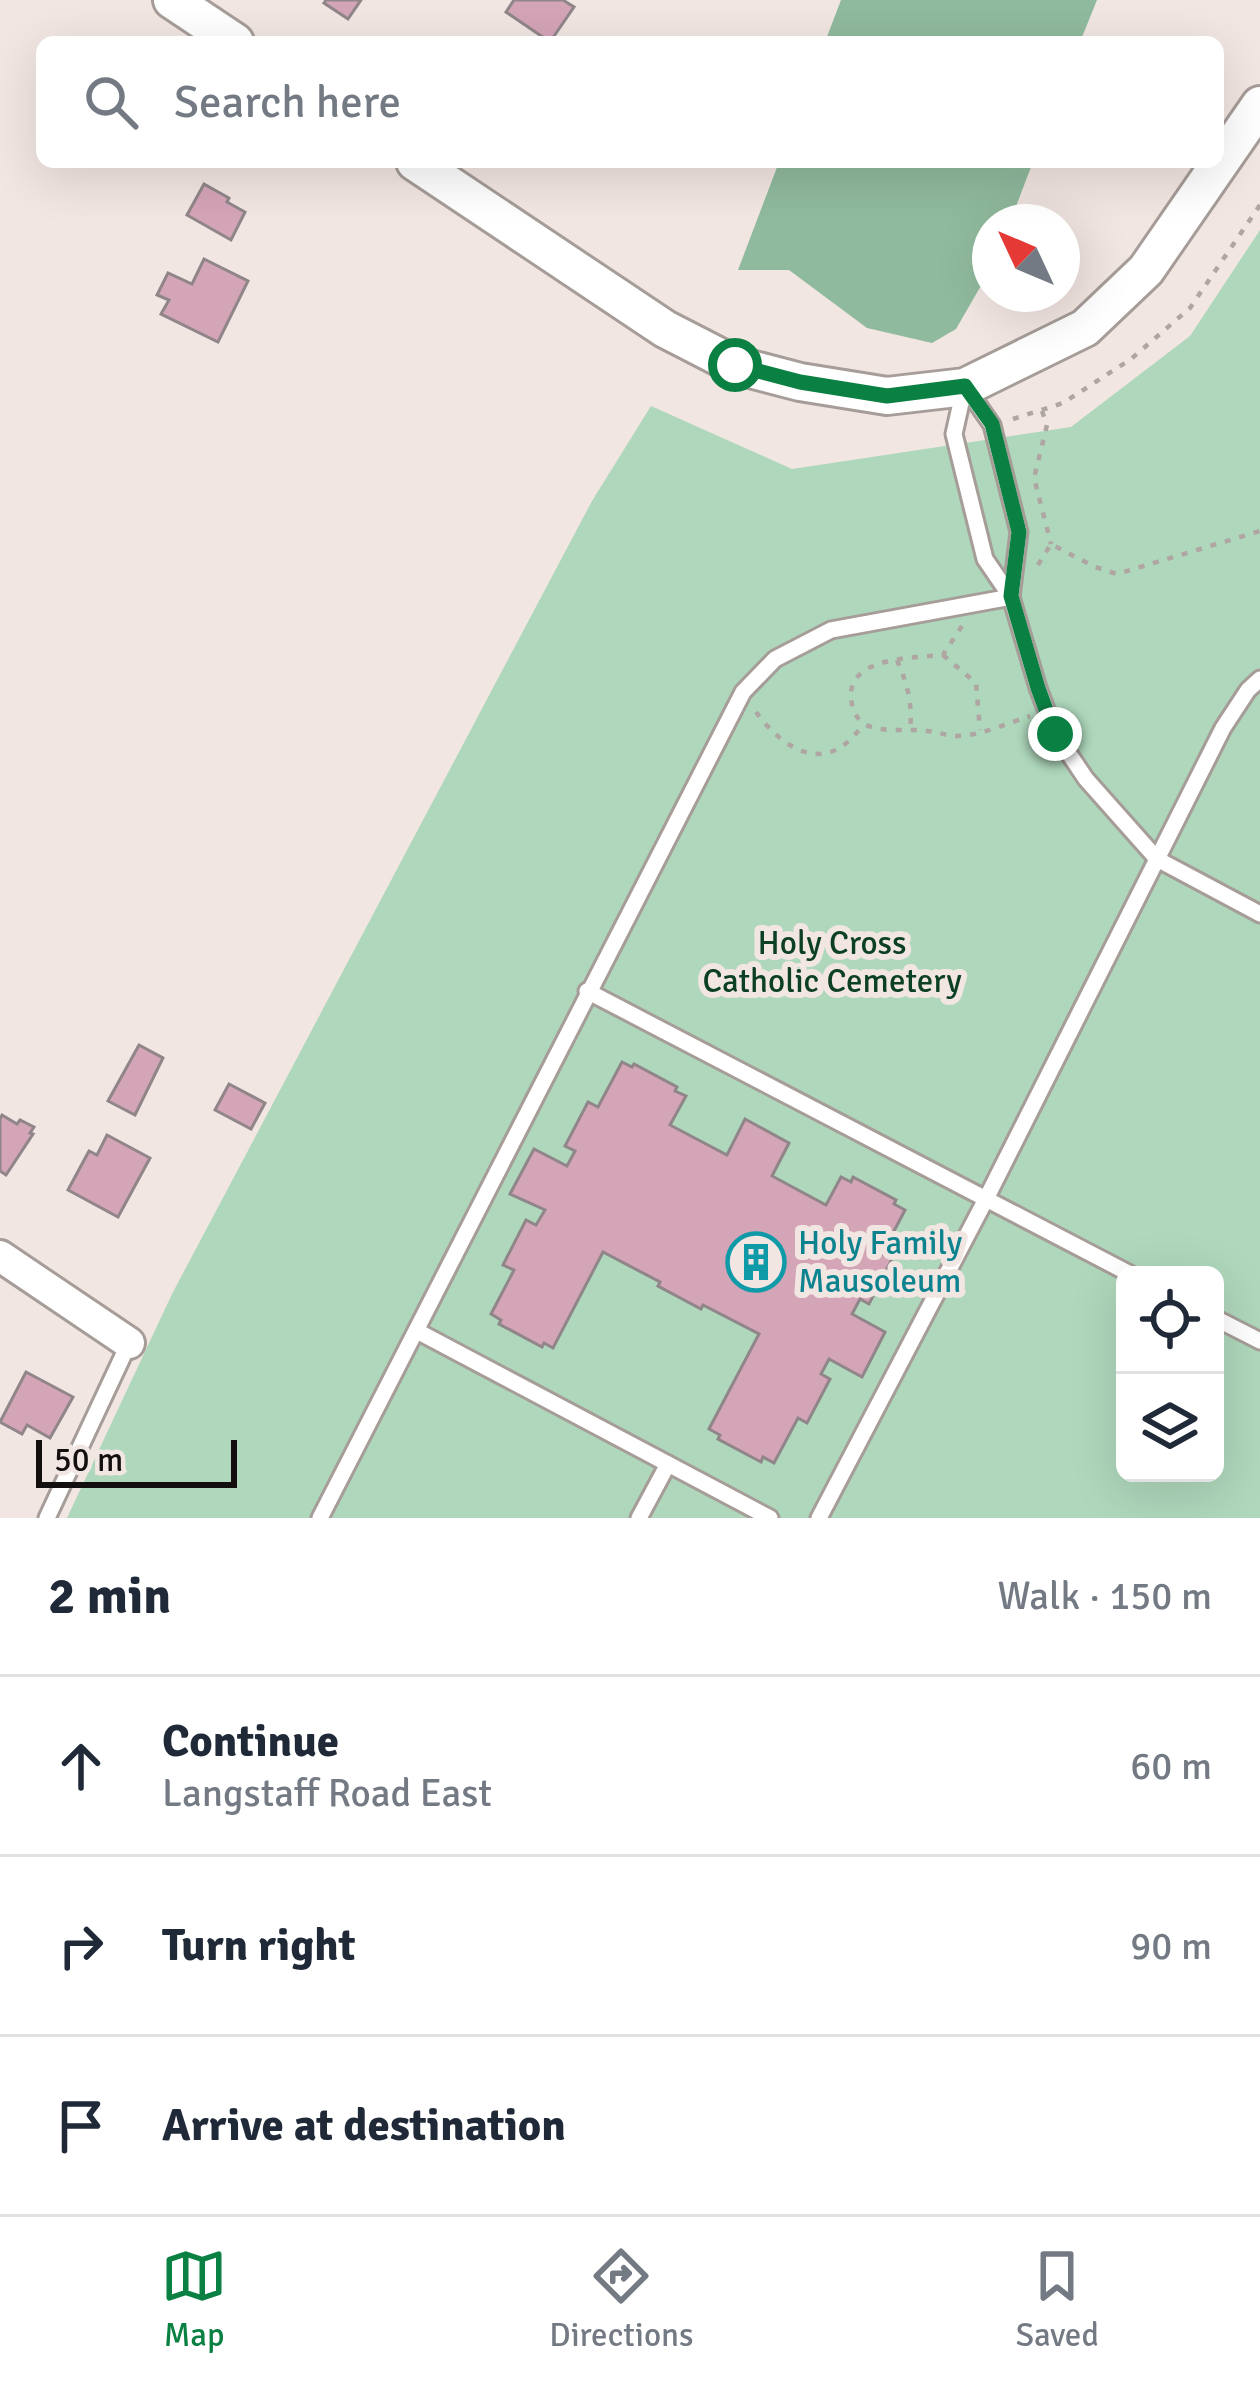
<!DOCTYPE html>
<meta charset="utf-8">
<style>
body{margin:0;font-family:Signika,sans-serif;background:#f2f2f3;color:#1f2937}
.controls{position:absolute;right:36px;bottom:36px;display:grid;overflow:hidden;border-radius:18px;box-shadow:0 12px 48px #0002}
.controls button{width:108px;height:108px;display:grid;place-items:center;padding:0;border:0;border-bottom:3px solid #e0e1e3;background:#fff;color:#1f2937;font:60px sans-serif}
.compass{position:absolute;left:972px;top:204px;width:108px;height:108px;border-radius:50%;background:#fff;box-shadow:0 12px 48px #0002;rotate:314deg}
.scale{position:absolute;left:36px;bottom:30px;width:201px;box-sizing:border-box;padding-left:12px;border:6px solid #130f0e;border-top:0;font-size:33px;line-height:42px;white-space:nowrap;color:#130f0e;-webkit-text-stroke:9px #f2e6e2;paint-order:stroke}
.stop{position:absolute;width:36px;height:36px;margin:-27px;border:9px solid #0b8043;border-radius:50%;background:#fff}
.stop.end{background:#0b8043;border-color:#fff;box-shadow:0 3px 12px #0008}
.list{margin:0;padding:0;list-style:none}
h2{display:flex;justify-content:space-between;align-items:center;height:156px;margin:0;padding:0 48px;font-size:51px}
h2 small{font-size:39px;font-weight:400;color:#747a83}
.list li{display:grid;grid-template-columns:78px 1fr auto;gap:36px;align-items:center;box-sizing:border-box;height:180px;padding:0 48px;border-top:3px solid #e0e1e3}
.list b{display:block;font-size:45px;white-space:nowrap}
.list p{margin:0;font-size:39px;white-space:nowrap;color:#747a83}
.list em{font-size:39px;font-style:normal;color:#747a83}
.icon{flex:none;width:66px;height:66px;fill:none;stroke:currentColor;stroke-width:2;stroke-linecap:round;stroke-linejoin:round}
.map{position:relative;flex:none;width:1260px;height:1518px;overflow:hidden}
.search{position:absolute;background:#fff;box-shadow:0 12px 48px #0002;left:36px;right:36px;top:36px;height:132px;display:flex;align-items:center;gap:30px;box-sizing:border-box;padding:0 42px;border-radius:18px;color:#747a83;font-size:45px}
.sheet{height:696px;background:#fff}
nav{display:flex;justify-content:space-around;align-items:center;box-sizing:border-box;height:168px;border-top:3px solid #e0e1e3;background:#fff;font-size:33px;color:#747a83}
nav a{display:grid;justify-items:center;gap:6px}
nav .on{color:#0b8043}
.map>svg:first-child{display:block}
</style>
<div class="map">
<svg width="1260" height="1518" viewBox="0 0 1260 1518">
<rect width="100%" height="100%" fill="#f2e6e2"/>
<path fill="#aed7bb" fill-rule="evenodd" d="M1260,230V1518H67L172,1294L592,501L651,406L792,469L1071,427L1190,336ZM1125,1275H1215V1473H1125Z"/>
<g fill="#90ba9d">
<path d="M841,0H1097L1080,42H825Z"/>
<path d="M779,162H1033L1010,222H990V270L956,329L932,343L867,328L789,270H738Z"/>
</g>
<g fill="#d4a4b7" stroke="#90868a" stroke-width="3">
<path d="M326,0H361L348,19L324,3Z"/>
<path d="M514,0H563L574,7L550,42L506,12Z"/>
<path d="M204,184L229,198L227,202L245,212L231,240L187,215Z"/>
<path d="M204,259L248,281L218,342L161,314L169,300L157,295L168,273L192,284Z"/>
<path d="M139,1045L163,1058L135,1115L108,1101Z"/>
<path d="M622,1062L632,1067L634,1064L677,1087L675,1091L686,1096L670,1125L727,1155L745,1119L789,1143L772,1176L826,1205L841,1177L851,1182L853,1177L896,1200L894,1204L905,1210L882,1254L892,1259L869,1304L860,1299L852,1314L885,1332L862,1377L829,1359L821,1374L830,1379L807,1423L798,1418L774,1463L763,1457L761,1462L718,1439L720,1435L709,1429L759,1334L703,1305L701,1309L658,1286L660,1282L603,1252L553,1348L544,1343L542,1347L499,1324L501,1320L491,1314L514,1270L503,1265L526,1220L536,1225L545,1210L510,1194L534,1149L567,1166L575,1151L565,1146L588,1102L598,1107Z"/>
<path d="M229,1084L265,1103L251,1129L215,1110Z"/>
<path d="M2,1115L17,1124L20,1120L34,1127L30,1133L33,1134L6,1175L0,1171V1119Z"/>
<path d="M107,1135L150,1158L118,1217L68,1190L89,1151L97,1155Z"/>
<path d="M26,1372L73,1397L50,1438L27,1425L22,1434L0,1422Z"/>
</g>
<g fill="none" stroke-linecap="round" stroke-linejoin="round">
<defs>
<g id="service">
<path d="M964,389L954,434L985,559L1011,597"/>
<path d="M967,389L992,425L1019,532L1011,597"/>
<path d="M587,991L1132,1275"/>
<path d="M1215,1318L1260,1341"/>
<path d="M417,1331L770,1518"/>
<path d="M47,1518L129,1343"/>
<path d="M320,1518L743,692L775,659L831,630L1011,597L1038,688L1055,733L1086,779L1157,859L1260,914"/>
<path d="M639,1518L668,1464"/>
<path d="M819,1518L986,1199L1223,728L1248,690L1260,679"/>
</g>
<path id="minor" d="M0,1256L129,1343"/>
<g id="tertiary">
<path d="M172,0L235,42"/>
<path d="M415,162L665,329L735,365L800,382L887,396L965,387L1085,328L1146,270L1260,105"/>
</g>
</defs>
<use href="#service" stroke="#a69c98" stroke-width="21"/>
<use href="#minor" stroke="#a69c98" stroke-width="36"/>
<use href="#tertiary" stroke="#a69c98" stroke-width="42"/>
<g stroke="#afa5a2" stroke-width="4.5" stroke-dasharray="6 9" stroke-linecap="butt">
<path d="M1042,411L1047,425L1034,478L1051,544"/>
<path d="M1013,419L1063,403L1131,359L1190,308L1260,205"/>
<path d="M1038,565L1051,544L1095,567L1117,574L1260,531"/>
<path d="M962,626L943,655C915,658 848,656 851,698C852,708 855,717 863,723C879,734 910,728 928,731C938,732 947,736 957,736C980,736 1008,723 1030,716"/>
<path d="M943,655L976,683L980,730"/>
<path d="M897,660C907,683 913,704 910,729"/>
<path d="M756,712C774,737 808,768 841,747C849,742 856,733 863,726"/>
</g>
<use href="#service" stroke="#fff" stroke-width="15"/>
<use href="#minor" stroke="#fff" stroke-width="30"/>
<use href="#tertiary" stroke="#fff" stroke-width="36"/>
</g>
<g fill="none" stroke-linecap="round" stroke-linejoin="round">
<path stroke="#0b8043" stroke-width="15" d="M735,365L800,382L887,396L965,386L992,424L1019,532L1011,596L1038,688L1055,734"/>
</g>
<defs>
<symbol id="building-ring" viewBox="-11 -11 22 22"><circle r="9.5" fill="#f2e6e2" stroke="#0f9aa8" stroke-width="1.5"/><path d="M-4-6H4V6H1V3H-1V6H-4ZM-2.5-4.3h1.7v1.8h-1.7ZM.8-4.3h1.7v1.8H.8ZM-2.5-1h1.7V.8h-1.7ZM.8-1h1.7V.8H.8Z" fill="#0f9aa8"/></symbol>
</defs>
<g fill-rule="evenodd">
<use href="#building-ring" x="723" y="1229" width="66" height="66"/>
</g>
<g text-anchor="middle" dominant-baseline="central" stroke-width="12" stroke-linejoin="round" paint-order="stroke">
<g font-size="33" fill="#0c4024" stroke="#f2e6e2">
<text x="832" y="943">Holy Cross<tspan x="832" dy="38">Catholic Cemetery</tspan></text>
</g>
<g font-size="33" fill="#0d838f" stroke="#f2e6e2" text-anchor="start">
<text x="798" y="1243">Holy Family<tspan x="798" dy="38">Mausoleum</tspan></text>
</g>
</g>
</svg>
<div class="controls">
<button><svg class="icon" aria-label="locate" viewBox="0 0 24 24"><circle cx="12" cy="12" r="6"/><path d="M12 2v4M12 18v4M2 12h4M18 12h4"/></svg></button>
<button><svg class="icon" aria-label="layers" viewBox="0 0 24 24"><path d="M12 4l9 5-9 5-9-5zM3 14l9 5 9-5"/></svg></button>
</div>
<svg class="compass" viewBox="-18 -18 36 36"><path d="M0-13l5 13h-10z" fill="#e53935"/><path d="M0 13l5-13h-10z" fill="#747a83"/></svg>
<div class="scale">50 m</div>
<div class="stop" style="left:735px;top:365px"></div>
<div class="stop end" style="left:1055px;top:734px"></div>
<div class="search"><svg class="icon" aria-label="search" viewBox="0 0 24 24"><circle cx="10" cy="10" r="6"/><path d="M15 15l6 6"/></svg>Search here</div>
</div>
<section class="sheet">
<h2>2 min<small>Walk · 150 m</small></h2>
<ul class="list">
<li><svg class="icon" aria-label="ahead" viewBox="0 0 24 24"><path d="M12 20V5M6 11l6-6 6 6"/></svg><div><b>Continue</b><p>Langstaff Road East</p></div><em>60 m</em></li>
<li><svg class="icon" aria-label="right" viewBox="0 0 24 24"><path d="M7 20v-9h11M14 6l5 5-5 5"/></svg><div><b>Turn right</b></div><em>90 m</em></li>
<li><svg class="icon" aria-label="arrive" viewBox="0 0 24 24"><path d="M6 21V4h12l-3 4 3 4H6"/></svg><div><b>Arrive at destination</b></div></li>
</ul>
</section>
<nav>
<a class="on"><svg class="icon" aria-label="map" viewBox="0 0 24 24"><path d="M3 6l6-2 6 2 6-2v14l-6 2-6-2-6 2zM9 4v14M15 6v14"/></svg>Map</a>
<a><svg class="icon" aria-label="directions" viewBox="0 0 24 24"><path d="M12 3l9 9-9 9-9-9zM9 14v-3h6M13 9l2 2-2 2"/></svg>Directions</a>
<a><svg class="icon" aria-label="saved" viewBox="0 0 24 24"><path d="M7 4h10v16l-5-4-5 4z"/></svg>Saved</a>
</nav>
